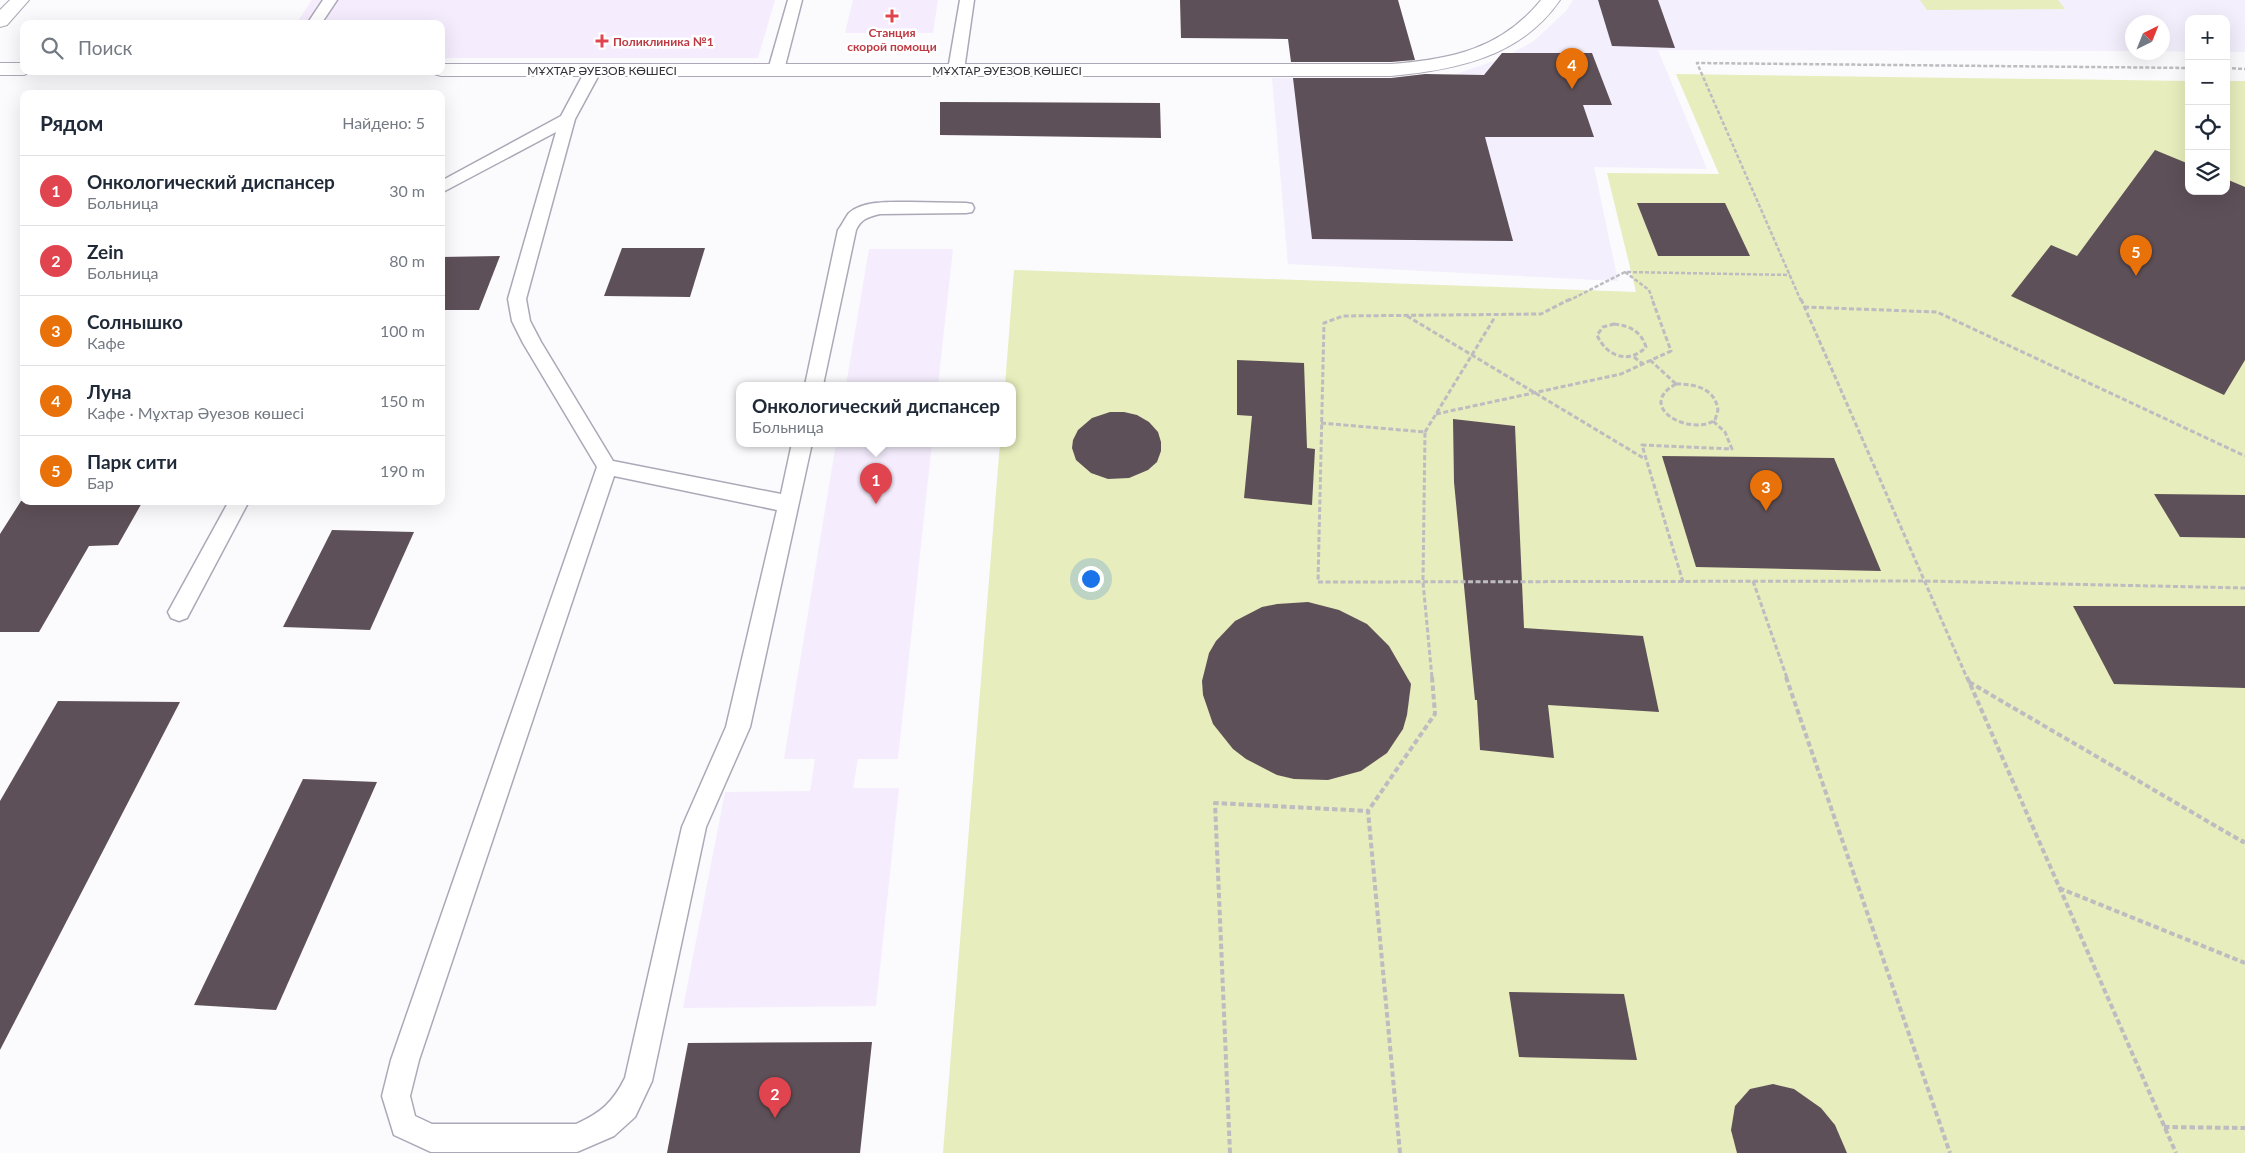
<!DOCTYPE html>
<html lang="ru">
<meta charset="utf-8">
<style>
body{margin:0;font-family:Lato,sans-serif;background:#f2f2f3;color:#1f2937}
.controls{position:absolute;right:15px;top:15px;display:grid;overflow:hidden;border-radius:10px;box-shadow:0 5px 20px #0002}
.controls button{width:45px;height:45px;display:grid;place-items:center;padding:0;border:0;border-bottom:1px solid #e0e1e3;background:#fff;color:#1f2937;font:25px sans-serif}
.compass{position:absolute;left:2125px;top:15px;width:45px;height:45px;border-radius:50%;background:#fff;box-shadow:0 5px 20px #0002;rotate:43deg}
.you{position:absolute;left:1090px;top:578px;width:18px;height:18px;margin:-12px;border:4px solid #fff;border-radius:50%;background:#1a73e8;box-shadow:0 0 0 8px #1a73e833}
.badge{display:grid;place-items:center;width:32px;height:32px;border-radius:50%;background:#a50f46;color:#fff;font-size:16px;font-weight:700}
.pin{position:absolute;translate:-50% -41px;filter:drop-shadow(0 1px 2px #0008)}
.pin::after{content:'';position:absolute;top:26px;width:18px;height:15px;background:inherit;clip-path:polygon(0 0,100% 0,50% 100%)}
.popup{position:absolute;left:736px;top:382px;width:280px;height:65px;box-sizing:border-box;display:grid;place-content:center;border-radius:10px;background:#fff;filter:drop-shadow(0 1px 4px #0005);font-size:16px;white-space:nowrap;color:#747a83}
.popup b{font-size:19px;color:#1f2937}
.popup::after{content:'';position:absolute;left:50%;top:100%;margin-left:-10px;border:10px solid transparent;border-top-color:#fff}
.list{margin:0;padding:0;list-style:none}
h2{display:flex;justify-content:space-between;align-items:center;height:65px;margin:0;padding:0 20px;font-size:21px}
h2 small{font-size:16px;font-weight:400;color:#747a83}
.list li{display:grid;grid-template-columns:32px 1fr auto;gap:15px;align-items:center;box-sizing:border-box;height:70px;padding:0 20px;border-top:1px solid #e0e1e3}
.list b{display:block;font-size:19px;white-space:nowrap}
.list p{margin:0;font-size:16px;white-space:nowrap;color:#747a83}
.list em{font-size:16px;font-style:normal;color:#747a83}
.icon{flex:none;width:28px;height:28px;fill:none;stroke:currentColor;stroke-width:2;stroke-linecap:round;stroke-linejoin:round}
.map{position:relative;flex:none;width:2245px;height:1153px;overflow:hidden}
.search{position:absolute;background:#fff;box-shadow:0 5px 20px #0002;left:20px;top:20px;width:425px;height:55px;display:flex;align-items:center;gap:12px;box-sizing:border-box;padding:0 18px;border-radius:10px;color:#747a83;font-size:19px}
.panel{position:absolute;background:#fff;box-shadow:0 5px 20px #0002;left:20px;top:90px;width:425px;height:415px;border-radius:10px}
.map>svg:first-child{display:block}
</style>
<div class="map">
<svg width="2245" height="1153" viewBox="0 0 2245 1153">
<rect width="100%" height="100%" fill="#fbfafd"/>
<path fill="#f3effd" d="M1573,0H2245V52H2226V19H2189V52L2163,51L2162,22H2132V51L1658,50L1707,169L1594,167L1618,281L1288,264L1272,78L1399,80L1456,74L1503,58L1534,41L1566,11Z"/>
<g fill="#f5edfd">
<path d="M312,0H775L758,58H441V24H296Z"/>
<path d="M853,0H938L933,33H845Z"/>
<path d="M869,249H953L938,385H846Z"/>
<path d="M836,443H932L898,759H858L853,788H899L876,1006L683,1008L725,792L810,791L815,759H784Z"/>
</g>
<g fill="#e7edbc">
<path d="M1920,0H2058L2065,9L1927,10Z"/>
<path d="M1676,74L2189,81V191H2226V81H2245V1153H943L1000,443H1012V385H1005L1014,270L1636,292L1607,173L1719,174Z"/>
</g>
<g fill="#5e5058">
<path d="M1180,0H1398L1415,60L1391,62H1291L1288,39L1181,38Z"/>
<path d="M1598,0H1658L1675,48L1612,46Z"/>
<path d="M1502,53H1592L1612,105H1583L1594,137H1485L1513,241L1312,239L1293,78H1391L1425,74L1484,75Z"/>
<path d="M940,102L1160,103L1161,138L940,135Z"/>
<path d="M2155,150L2189,164V191H2226V179L2245,187V360L2224,395L2011,296L2051,245L2077,256Z"/>
<path d="M1637,203H1725L1750,256H1658Z"/>
<path d="M622,248H705L690,297L604,296Z"/>
<path d="M500,256L479,310H441V257Z"/>
<path d="M1237,360L1304,363L1307,448L1315,449L1312,505L1244,498L1252,416L1237,415Z"/>
<path d="M1110,412H1124L1137,415L1149,422L1158,432L1161,442V451L1157,462L1148,470L1129,478L1108,479L1091,473L1076,460L1072,448L1073,440L1078,430L1092,418Z"/>
<path d="M1453,419L1515,426L1524,628L1643,636L1659,712L1548,705L1554,758L1480,750L1477,700H1475L1454,482Z"/>
<path d="M1662,456L1834,458L1881,571L1696,567Z"/>
<path d="M2154,494L2245,495V538L2180,537Z"/>
<path d="M21,501H143L118,545L89,546L39,632H0V534Z"/>
<path d="M332,530L414,532L370,630L283,627Z"/>
<path d="M1308,602L1339,610L1367,624L1389,646L1411,684L1407,715L1403,729L1387,753L1361,771L1328,780L1294,779L1277,775L1246,759L1233,749L1213,724L1203,695L1202,681L1209,653L1216,641L1235,621L1262,607L1277,604Z"/>
<path d="M2073,606H2245V688L2114,684Z"/>
<path d="M58,701L180,702L0,1050V801Z"/>
<path d="M303,779L377,782L276,1010L194,1005Z"/>
<path d="M1509,992L1624,994L1637,1060L1519,1057Z"/>
<path d="M872,1042L860,1153H667L688,1043Z"/>
<path d="M1773,1084L1794,1089L1821,1108L1835,1125L1847,1153H1737L1731,1130L1735,1106L1750,1089Z"/>
</g>
<g fill="none" stroke-linecap="round" stroke-linejoin="round">
<defs>
<g id="service">
<path d="M323,0H337L321,24H307Z"/>
<path d="M788,0H802L784,70L781,73H771L768,70Z"/>
<path d="M960,0H974L964,70L961,73H951L948,70Z"/>
<path d="M593,66L598,68L601,71L575,119L526,299L530,321L541,342L613,461L781,494L792,443H812L750,727L706,827L652,1081L635,1117L614,1136L577,1152H431L394,1135L382,1096L391,1060L597,467L523,343L512,321L508,299L556,132L441,193V181L561,116L585,71L588,68ZM614,476L777,510L726,727L682,827L625,1078C613,1102 601,1113 576,1124H432L415,1116L410,1096L419,1060Z"/>
<path d="M910,202L966,203L972,204L974,208L972,212L966,213L880,214C868,217 861,219 856,230L823,385H805L838,230C842,225 845,218 849,213C863,200 893,202 910,202Z"/>
<path d="M229,501H249L187,618L179,621L171,618L168,612Z"/>
</g>
<g id="minor">
<path d="M10,0H29L7,25L0,27V10Z"/>
<path d="M1541,0H1560C1521,57 1456,70 1391,76H441L434,74L432,71H441V64H1391C1452,59 1501,49 1541,0Z"/>
<path d="M0,63H24V71H32L24,75H0Z"/>
</g>
</defs>
<use href="#service" stroke="#aca8b7" stroke-width="3"/>
<use href="#minor" stroke="#aca8b7" stroke-width="2"/>
<g stroke="#bdbcc0" stroke-width="2.5" stroke-dasharray="4 2" stroke-linecap="butt">
<path d="M2226,68L2245,69"/>
<path d="M1625,272L1649,290L1653,301"/>
<path d="M1568,301L1625,272L1790,275"/>
<path d="M1801,301L1697,63L2189,68"/>
</g>
<g stroke="#bdbcc0" stroke-width="3" stroke-dasharray="5 2.5" stroke-linecap="butt">
<path d="M1570,299L1541,314L1343,316L1324,323L1318,582L1924,581L2245,588"/>
<path d="M1801,299L1967,678"/>
<path d="M1804,307L1937,312L2245,456"/>
<path d="M1407,316L1645,459"/>
<path d="M1614,324C1630,326 1641,331 1646,347C1629,365 1606,356 1597,335L1603,327Z"/>
<path d="M1634,357L1643,364"/>
<path d="M1650,360L1676,384"/>
<path d="M1676,384C1695,384 1715,388 1718,410L1715,420C1691,437 1634,407 1676,384Z"/>
<path d="M1436,414L1621,374L1671,351L1652,299"/>
<path d="M1321,423L1425,432L1423,582L1432,678"/>
<path d="M1425,432L1495,317"/>
<path d="M1753,581L1787,678"/>
<path d="M1683,582L1642,445L1732,449L1725,432L1713,421"/>
</g>
<g stroke="#bdbcc0" stroke-width="4" stroke-dasharray="5.5 3" stroke-linecap="butt">
<path d="M1786,677L1950,1153"/>
<path d="M1967,677L2176,1153"/>
<path d="M1969,682L2243,842L2245,838"/>
<path d="M2059,888L2245,963"/>
<path d="M2164,1127L2245,1128"/>
<path d="M1230,1153L1215,803L1368,811"/>
<path d="M1400,1153L1368,811L1435,714L1432,677"/>
</g>
<use href="#service" fill="#fff" fill-rule="evenodd"/>
<use href="#minor" fill="#fff" fill-rule="evenodd"/>
</g>
<g fill="#e0444e" stroke="#fff" stroke-width="2">
<path d="M889.5 8.5h5v5h5v5h-5v5h-5v-5h-5v-5h5z"/>
<path d="M599.5 33.5h5v5h5v5h-5v5h-5v-5h-5v-5h5z"/>
</g>
<g text-anchor="middle" dominant-baseline="central" stroke-width="5" stroke-linejoin="round" paint-order="stroke">
<g font-size="12" font-weight="bold" fill="#be3a42" stroke="#fff">
<text x="892" y="32">Станция<tspan x="892" dy="14">скорой помощи</tspan></text>
<text x="613" y="41" text-anchor="start">Поликлиника №1</text>
</g>
<g font-size="12" fill="#343238" stroke="#fff">
<text x="602" y="70">МҰХТАР ӘУЕЗОВ КӨШЕСІ</text>
<text x="1007" y="70">МҰХТАР ӘУЕЗОВ КӨШЕСІ</text>
</g>
</g>
</svg>
<div class="controls">
<button>+</button>
<button>−</button>
<button><svg class="icon" aria-label="locate" viewBox="0 0 24 24"><circle cx="12" cy="12" r="6"/><path d="M12 2v4M12 18v4M2 12h4M18 12h4"/></svg></button>
<button><svg class="icon" aria-label="layers" viewBox="0 0 24 24"><path d="M12 4l9 5-9 5-9-5zM3 14l9 5 9-5"/></svg></button>
</div>
<svg class="compass" viewBox="-18 -18 36 36"><path d="M0-13l5 13h-10z" fill="#e53935"/><path d="M0 13l5-13h-10z" fill="#747a83"/></svg>
<div class="you"></div>
<div class="pin badge" style="left:876px;top:504px;background:#e0444e">1</div>
<div class="popup"><b>Онкологический диспансер</b>Больница</div>
<div class="pin badge" style="left:775px;top:1118px;background:#e0444e">2</div>
<div class="pin badge" style="left:1766px;top:511px;background:#e8710a">3</div>
<div class="pin badge" style="left:1572px;top:89px;background:#e8710a">4</div>
<div class="pin badge" style="left:2136px;top:276px;background:#e8710a">5</div>
<div class="search"><svg class="icon" aria-label="search" viewBox="0 0 24 24"><circle cx="10" cy="10" r="6"/><path d="M15 15l6 6"/></svg>Поиск</div>
<section class="panel">
<h2>Рядом<small>Найдено: 5</small></h2>
<ul class="list">
<li><span class="badge" style="background:#e0444e">1</span><div><b>Онкологический диспансер</b><p>Больница</p></div><em>30 m</em></li>
<li><span class="badge" style="background:#e0444e">2</span><div><b>Zein</b><p>Больница</p></div><em>80 m</em></li>
<li><span class="badge" style="background:#e8710a">3</span><div><b>Солнышко</b><p>Кафе</p></div><em>100 m</em></li>
<li><span class="badge" style="background:#e8710a">4</span><div><b>Луна</b><p>Кафе · Мұхтар Әуезов көшесі</p></div><em>150 m</em></li>
<li><span class="badge" style="background:#e8710a">5</span><div><b>Парк сити</b><p>Бар</p></div><em>190 m</em></li>
</ul>
</section>
</div>
